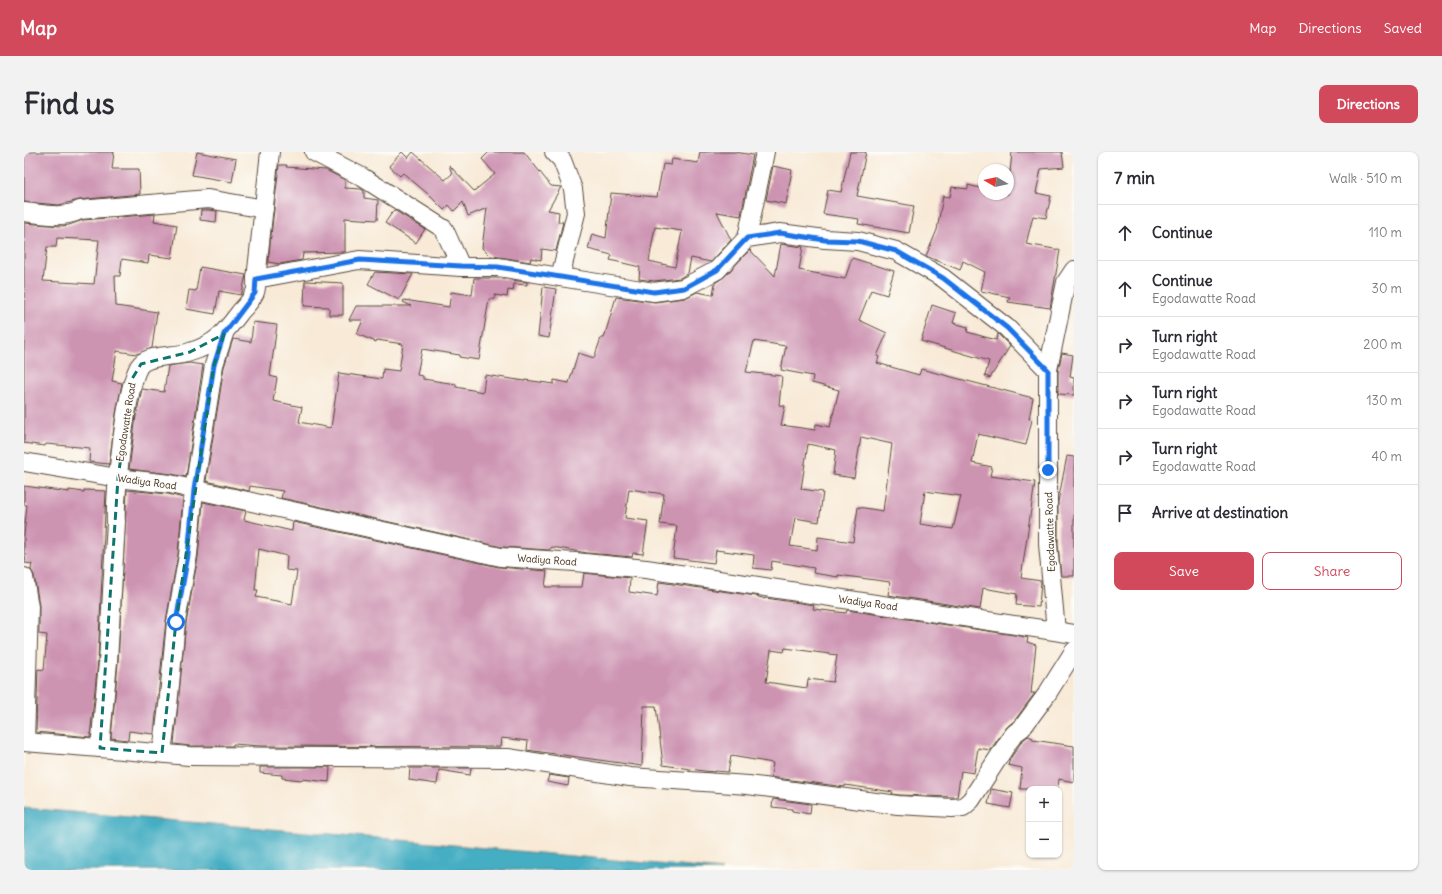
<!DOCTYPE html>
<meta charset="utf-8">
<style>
body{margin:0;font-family:Delius,sans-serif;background:#f2f2f3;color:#2b2b33}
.controls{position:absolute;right:12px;bottom:12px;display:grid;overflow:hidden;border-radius:8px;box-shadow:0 1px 3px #0004}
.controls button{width:36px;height:36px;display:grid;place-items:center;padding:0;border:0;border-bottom:1px solid #e1e1e2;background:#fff;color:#2b2b33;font:20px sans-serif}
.compass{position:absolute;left:954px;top:12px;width:36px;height:36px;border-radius:50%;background:#fff;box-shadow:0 1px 3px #0004;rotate:279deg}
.stop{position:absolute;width:12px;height:12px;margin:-9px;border:3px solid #1a73e8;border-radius:50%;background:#fff}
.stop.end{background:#1a73e8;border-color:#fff;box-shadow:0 1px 4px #0008}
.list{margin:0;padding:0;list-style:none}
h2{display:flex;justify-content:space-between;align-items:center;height:52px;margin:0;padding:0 16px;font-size:17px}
h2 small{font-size:13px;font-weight:400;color:#7c7c81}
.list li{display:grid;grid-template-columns:26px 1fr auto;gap:12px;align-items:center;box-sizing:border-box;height:56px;padding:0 16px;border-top:1px solid #e1e1e2}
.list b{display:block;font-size:15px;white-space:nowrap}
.list p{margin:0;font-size:13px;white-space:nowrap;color:#7c7c81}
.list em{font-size:13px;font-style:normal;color:#7c7c81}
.actions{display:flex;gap:8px;padding:12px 16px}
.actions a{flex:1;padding:9px 0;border:1px solid #d1495b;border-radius:8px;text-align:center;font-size:14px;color:#d1495b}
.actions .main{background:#d1495b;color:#fff}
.icon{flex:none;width:22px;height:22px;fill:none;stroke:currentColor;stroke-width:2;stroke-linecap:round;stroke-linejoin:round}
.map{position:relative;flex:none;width:1050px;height:718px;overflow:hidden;border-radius:8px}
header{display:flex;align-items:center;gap:24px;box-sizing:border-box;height:56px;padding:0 20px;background:#d1495b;color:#fff}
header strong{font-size:19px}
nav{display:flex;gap:22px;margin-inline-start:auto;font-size:14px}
.intro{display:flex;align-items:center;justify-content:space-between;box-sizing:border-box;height:96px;padding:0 24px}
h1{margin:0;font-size:28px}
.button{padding:10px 18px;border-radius:8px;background:#d1495b;color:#fff;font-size:14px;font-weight:700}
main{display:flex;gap:24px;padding:0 24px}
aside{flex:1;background:#fff;border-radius:8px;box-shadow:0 1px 3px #0004}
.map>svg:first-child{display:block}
</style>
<header>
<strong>Map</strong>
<nav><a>Map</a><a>Directions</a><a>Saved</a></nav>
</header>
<div class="intro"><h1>Find us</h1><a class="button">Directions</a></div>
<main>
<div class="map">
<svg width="1050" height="718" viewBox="0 0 1050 718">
<rect width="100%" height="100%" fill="#fdfcf7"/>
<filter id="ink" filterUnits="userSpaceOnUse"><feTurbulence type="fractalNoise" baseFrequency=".025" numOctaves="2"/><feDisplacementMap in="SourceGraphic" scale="8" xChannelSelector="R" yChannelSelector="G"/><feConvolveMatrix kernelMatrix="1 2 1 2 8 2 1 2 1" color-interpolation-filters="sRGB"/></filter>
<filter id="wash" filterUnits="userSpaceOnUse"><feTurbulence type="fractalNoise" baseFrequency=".012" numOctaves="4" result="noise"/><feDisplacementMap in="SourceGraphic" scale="16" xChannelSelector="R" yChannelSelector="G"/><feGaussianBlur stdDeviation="0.9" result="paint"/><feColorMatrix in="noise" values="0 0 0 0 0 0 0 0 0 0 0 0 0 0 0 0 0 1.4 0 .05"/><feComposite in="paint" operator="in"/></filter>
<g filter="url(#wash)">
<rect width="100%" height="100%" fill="#f8ead7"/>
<path fill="#44aec3" stroke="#406c70" d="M0,656L365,687L698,718H0Z"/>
<g id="blocks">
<g fill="#cd94b2" fill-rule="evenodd">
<path d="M1,0H90L88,17H115L116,42L55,48L35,53L0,50V10Z"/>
<path d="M173,0L212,7L208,30L168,23Z"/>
<path d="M378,0L384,6L389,0L421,28L428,22L425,13L450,39L471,22L458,7L465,0H500L527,34L537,35L524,58L535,60L534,70H539L532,99L518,97L517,108L507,106L506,110L476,105L466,104L458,96L463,56L444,64L439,50L430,59L425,53L420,58L404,42L379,21L376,24L365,14Z"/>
<path d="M676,0H711L729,3L717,64L693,60L707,88L687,110L667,106L664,121L656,126L630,129L615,127L616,115L586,108L588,103L564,97L568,82L582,86L587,41L633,45L639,12L647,13L648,7L674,11ZM631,75L658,79L651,115L625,109Z"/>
<path d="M826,0H842L833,44L890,54L885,81L834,72L835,67L799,62L804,38L817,40Z"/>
<path d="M988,0H1038L1040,15L1017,17L1012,41L1027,44L1022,66L1009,64L1002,92L1036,98L1026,156L984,150L986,145L957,139L961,120L939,109L936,118L902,104L913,78L919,44L926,45L928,35L944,37V33L960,37V42H984Z"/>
<path d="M255,13H263L262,15L302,18L321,28V36L337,37L340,39V46L354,48L353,68L321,66V100L279,101L278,108L256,112L244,110Z"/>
<path d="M749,14L768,18L762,52L742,48Z"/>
<path d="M177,58H184L193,59L192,70L176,68Z"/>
<path d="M370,58L401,77L392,91L361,71Z"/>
<path d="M131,62L130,69L153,73L148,106L125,103L124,111L98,107L96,124H91L92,154L133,160L128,196L113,202L93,199L88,229L98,231L92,261L85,312L65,310L66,296L22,292L21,294L0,291V71L37,74L45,73L59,68ZM33,86L75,88L70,132L19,129L23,95H32Z"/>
<path d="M757,92L779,95L775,118L821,127L828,106L870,119L863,143L847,138L835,168L863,181L853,204L855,205L853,211L895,223L897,217L1009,246L1005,267L1008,268L1002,293L954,282L948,311L968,315L966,324L1011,330L997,426L1017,429L1015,455L992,453L993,442L959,436L956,457L864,443L866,430L814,423V425L789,421L790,416L748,409L747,418L729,416L730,403L692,398L690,411L649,406L653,374L636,372L640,342L605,337L601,366L624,369L619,402L609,401L608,405L563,401L528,395L525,398L478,395L257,346L259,339L226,334L225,339L182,329L200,215L209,187L227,190L229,170L253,173L246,224L253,226L249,249L278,255L275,270L307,276L315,221L358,227L359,217L375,219L379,192L353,188L352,190L333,182L339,168H325L332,154H387L379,150L380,148L425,155L427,140L448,143L450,126H473L503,130V133L490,132L489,139L484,138L483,145L471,143V147H465L455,208L435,205L436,203L398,197L393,223L399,224V227L432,232V235L459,240L461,223L501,229V228L530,232V228L545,231L554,201L570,206L577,186H580L592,145L631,150L661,146L673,140L689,143L691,131L700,125L726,98L751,124ZM730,189L762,194L757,218L789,224L788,231L815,238L806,275L792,272L791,278L757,273L761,254L755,253L758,224L722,220ZM837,285L868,292L859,359L834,355L829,390L794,385L793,398L766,394L771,366L795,370L799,340L777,337L784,292L812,298L809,323L830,326ZM901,339L937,344L929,377L896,372Z"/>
<path d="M176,115L222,123L218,141L217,143L195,139L191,162L162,157L165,138L172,139Z"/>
<path d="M351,120L388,122H389L375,148L344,132Z"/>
<path d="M281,129L319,131V163H305V155L280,154Z"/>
<path d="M519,135L532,137L525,186L514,184Z"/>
<path d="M908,153L932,161L929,171L944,175L943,180L972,188L974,182L986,194L966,226L961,224L965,209L897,189Z"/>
<path d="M1038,201L1049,203L1046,225L1050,226V243L1034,242V219Z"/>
<path d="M165,211L179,213L162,325L147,322L105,317L112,264L118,237L140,240L144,214Z"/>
<path d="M1043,304L1050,305V424H1037L1034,392V350Z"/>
<path d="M0,334L45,340V338L60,340V338L82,339L74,509L66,585L12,580L14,517L20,518L23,483L15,482V453L10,423L7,418L8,412L1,411L2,402H0V384L3,353H0Z"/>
<path d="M103,338L144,342L159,346L154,402L142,469L130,582L105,579L104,588L87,586L94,511Z"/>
<path d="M179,350L222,359L220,368L268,379L269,370L475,415L523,419L521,435H558L560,421L606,426L605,440L633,444L635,430L732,444L741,447V446L790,453L789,457L822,461L823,458L997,484L1004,486L1003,490L1012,493L1007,541H1011L991,568L983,575L966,598L954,596L950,621L937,619L933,645H928L875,643L868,642L869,640L821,633V635L752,626L747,625L749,611L707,604L704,620L691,619V620L680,619L639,613L632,554H620L618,614L503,598L504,589L477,586L476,595L237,594L209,592V594H166L150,592L162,471L174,405ZM235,397L263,404L262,418L273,419L268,452L232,445L234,438H231ZM761,496L813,503L809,530L784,527L783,536L742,530L747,498L760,500Z"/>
<path d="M1004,584L1009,586V588L1050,594V630L1035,627L1034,637H996L998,616L984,613L986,607L998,589Z"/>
<path d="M236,615H306L305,630L278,627V628L258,626V623L236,621Z"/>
<path d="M386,616H447L446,623L415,618L413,632L385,628Z"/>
<path d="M525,623L545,626L544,634L523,630Z"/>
<path d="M967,637L989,641L986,656L964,652Z"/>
<path d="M749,647L787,652L786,662L768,659V657L748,655Z"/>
</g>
</g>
</g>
<g filter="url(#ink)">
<use href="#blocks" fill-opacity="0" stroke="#57473a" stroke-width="1"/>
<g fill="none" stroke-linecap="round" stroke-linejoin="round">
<defs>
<g id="minor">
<path d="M290,0L338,25L420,77L437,115"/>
<path d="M530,0L538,8L549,37L552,61L536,125"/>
<path d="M0,60C19,62 39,67 56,58L184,47L240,57"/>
<path d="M723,86L741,0"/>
<path d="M232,127L246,0"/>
<path d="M1024,218L1042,130L1050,118"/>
<path d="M0,310L94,326L146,332L477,405L551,410L622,417L1050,482"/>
<path d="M0,425L5,455L1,590"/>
<path d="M0,590L76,596L165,604L484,606L606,625L724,633L874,653L928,656L939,655L947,648L985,589L991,581L998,576L1023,542L1050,499"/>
<path d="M76,596L84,510L92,370C90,346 102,227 117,212C127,202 153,205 166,200C193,192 201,180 217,159C222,154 227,148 230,142C233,138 232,132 232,127L335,108L437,115H474L630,140L659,136L693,118L723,86L756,81L801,87L834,89L872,99L919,126L983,176L1024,218V392L1032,479"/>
<path d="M138,601L144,554L152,470L164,403L170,338L190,213L200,182"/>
</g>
</defs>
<use href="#minor" stroke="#57473a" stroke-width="20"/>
<use href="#minor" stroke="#fff" stroke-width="18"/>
</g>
</g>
<g fill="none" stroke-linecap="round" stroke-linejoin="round" filter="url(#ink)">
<path stroke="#1a73e8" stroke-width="5" d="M152,470L164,403L170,338L190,213L200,182L231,141L232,127L336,108L437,114L474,115L630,140L660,136L693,118L723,86L756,81L801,88L834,89L872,99L919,126L983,176L1024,218V318"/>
</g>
<path fill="none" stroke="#0f766e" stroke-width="3" stroke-dasharray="8 5" stroke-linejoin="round" d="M200,182L190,213L152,470L138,601L76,596L94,326L108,227L117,212L166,200Z"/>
<g text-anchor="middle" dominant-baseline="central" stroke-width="3" stroke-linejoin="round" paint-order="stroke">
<g font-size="10" fill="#3b2a1e" stroke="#fdfcf7">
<text transform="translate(102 270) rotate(-81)">Egodawatte Road</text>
<text transform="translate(123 330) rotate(8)">Wadiya Road</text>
<text transform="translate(1026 380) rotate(-92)">Egodawatte Road</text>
<text transform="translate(523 408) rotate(4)">Wadiya Road</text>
<text transform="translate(844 451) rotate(8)">Wadiya Road</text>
</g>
</g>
</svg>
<div class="controls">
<button>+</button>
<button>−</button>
</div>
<svg class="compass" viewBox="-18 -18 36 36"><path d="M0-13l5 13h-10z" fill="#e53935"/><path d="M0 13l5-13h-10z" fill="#7c7c81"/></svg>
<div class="stop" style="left:152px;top:470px"></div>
<div class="stop end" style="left:1024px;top:318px"></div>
</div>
<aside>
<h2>7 min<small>Walk · 510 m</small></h2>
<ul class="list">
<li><svg class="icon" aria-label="ahead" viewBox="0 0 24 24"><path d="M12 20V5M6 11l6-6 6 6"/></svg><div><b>Continue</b></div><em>110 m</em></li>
<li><svg class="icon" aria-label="ahead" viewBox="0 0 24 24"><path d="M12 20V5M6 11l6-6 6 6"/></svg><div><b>Continue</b><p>Egodawatte Road</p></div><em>30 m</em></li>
<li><svg class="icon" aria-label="right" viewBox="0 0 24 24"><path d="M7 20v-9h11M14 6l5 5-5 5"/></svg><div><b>Turn right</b><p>Egodawatte Road</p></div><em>200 m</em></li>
<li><svg class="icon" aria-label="right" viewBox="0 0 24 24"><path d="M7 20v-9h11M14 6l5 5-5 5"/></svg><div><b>Turn right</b><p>Egodawatte Road</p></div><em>130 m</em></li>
<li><svg class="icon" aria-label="right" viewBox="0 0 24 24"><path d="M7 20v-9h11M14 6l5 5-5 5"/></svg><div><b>Turn right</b><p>Egodawatte Road</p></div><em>40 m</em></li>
<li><svg class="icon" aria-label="arrive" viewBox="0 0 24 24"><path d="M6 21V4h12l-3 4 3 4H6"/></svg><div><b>Arrive at destination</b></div></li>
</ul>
<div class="actions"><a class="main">Save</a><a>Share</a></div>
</aside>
</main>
